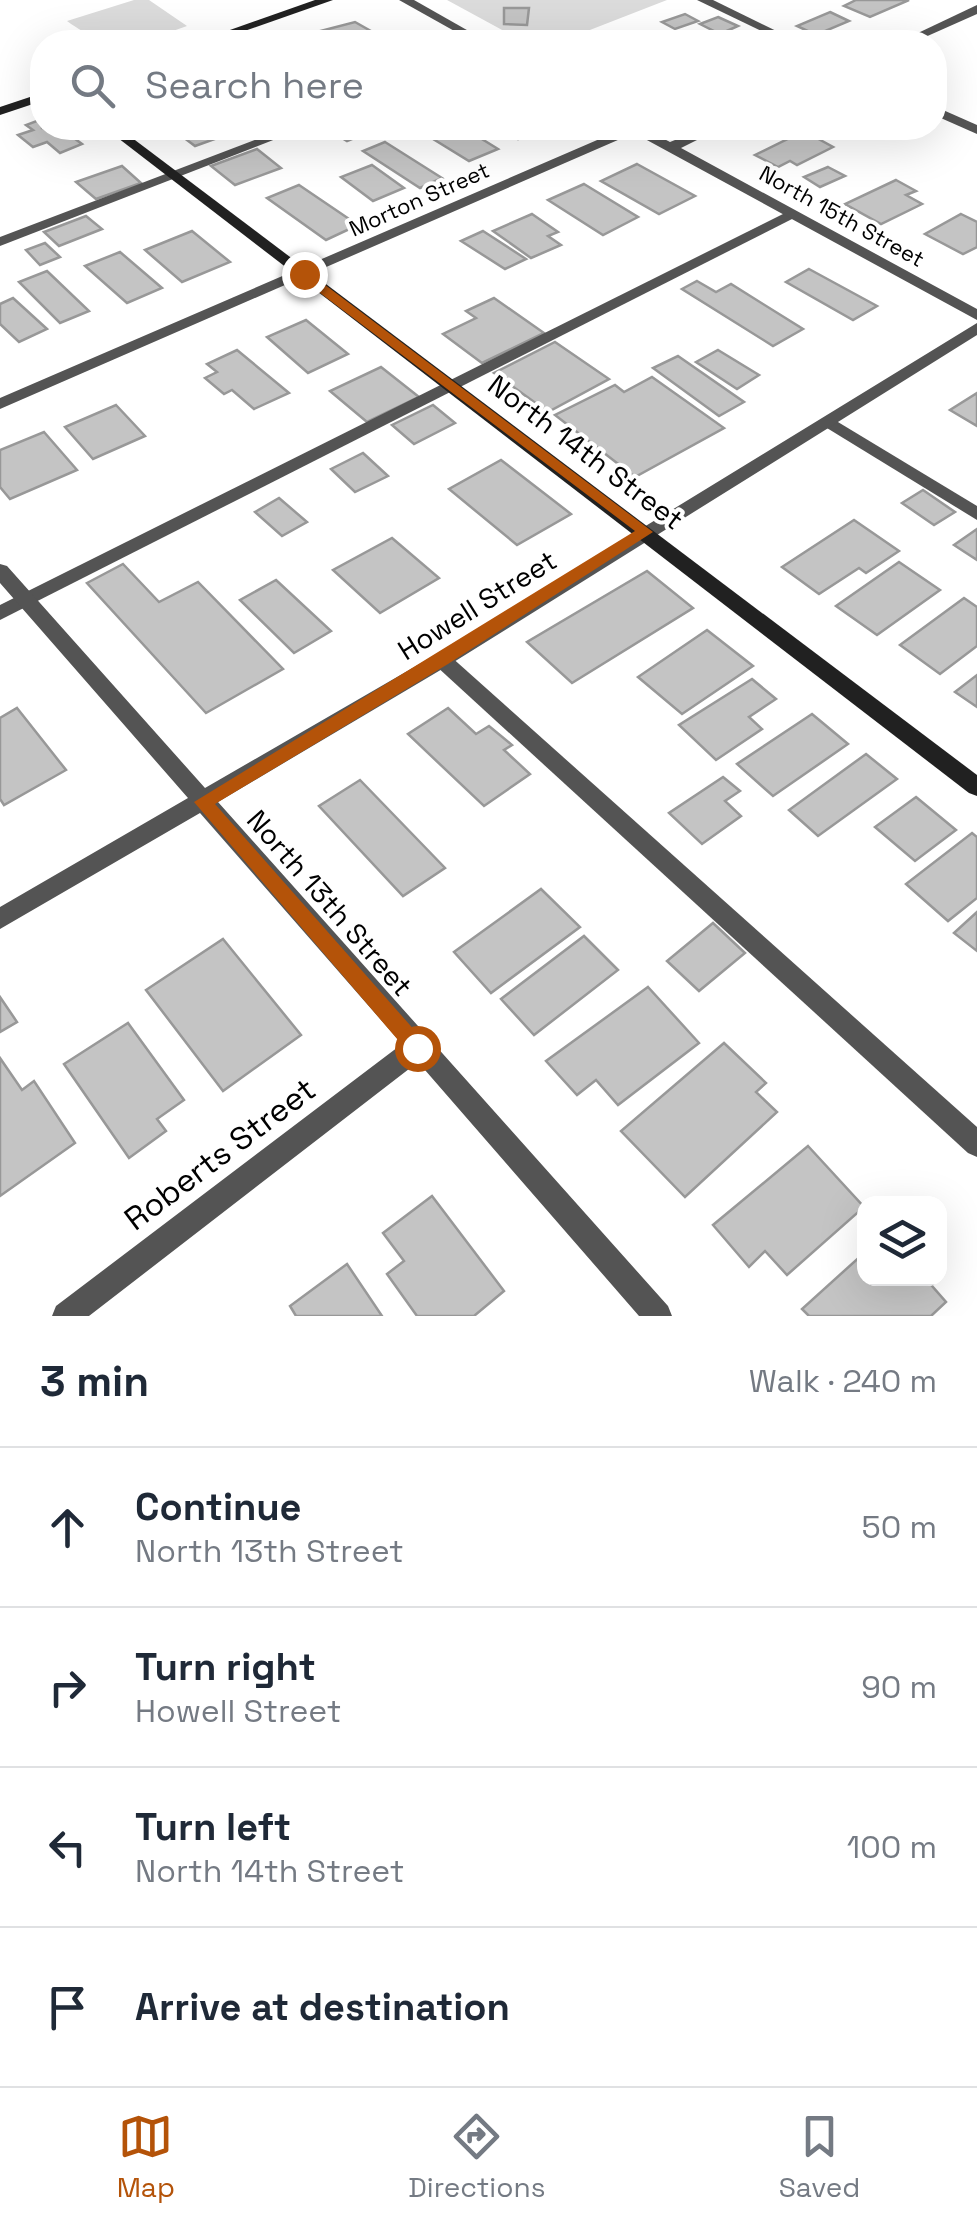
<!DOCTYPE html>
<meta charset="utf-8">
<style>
body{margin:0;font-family:"Space Grotesk",sans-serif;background:#f2f2f3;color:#1f2937}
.controls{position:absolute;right:30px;bottom:30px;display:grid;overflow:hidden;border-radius:20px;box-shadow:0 10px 40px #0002}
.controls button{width:90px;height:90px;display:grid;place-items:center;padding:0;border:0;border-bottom:2px solid #e0e1e3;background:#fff;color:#1f2937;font:50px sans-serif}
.stop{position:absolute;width:30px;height:30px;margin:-22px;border:8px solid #b45309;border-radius:50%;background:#fff}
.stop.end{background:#b45309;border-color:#fff;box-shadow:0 2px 10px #0008}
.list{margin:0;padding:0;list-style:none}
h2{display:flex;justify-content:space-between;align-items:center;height:130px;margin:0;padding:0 40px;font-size:42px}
h2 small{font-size:32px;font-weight:400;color:#747a83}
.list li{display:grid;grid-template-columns:65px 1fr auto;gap:30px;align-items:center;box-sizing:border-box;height:160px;padding:0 40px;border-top:2px solid #e0e1e3}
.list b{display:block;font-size:38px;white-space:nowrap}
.list p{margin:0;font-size:32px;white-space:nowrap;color:#747a83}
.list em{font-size:32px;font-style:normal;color:#747a83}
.icon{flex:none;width:55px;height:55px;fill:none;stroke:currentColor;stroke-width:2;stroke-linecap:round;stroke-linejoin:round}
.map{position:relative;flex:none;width:977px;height:1316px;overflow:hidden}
.search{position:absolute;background:#fff;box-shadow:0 10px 40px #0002;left:30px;right:30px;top:30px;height:110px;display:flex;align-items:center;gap:25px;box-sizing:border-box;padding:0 35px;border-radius:40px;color:#747a83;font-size:38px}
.sheet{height:770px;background:#fff}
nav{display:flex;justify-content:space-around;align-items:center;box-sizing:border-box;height:140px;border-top:2px solid #e0e1e3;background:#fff;font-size:28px;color:#747a83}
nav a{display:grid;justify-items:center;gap:5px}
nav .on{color:#b45309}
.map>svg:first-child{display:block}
</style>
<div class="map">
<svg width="977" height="1316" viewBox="0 0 977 1316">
<rect width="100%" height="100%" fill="#fff"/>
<g fill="#dbdbdb">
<path d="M134,0H149L187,26C135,44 114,55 67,21Z"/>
<path d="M447,0H667L559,42H524Z"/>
</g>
<g fill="#c4c4c4" stroke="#989898" stroke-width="2.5">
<path d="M856,0H909L870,17L844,6Z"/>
<path d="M504,8H529L527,25L504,24Z"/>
<path d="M830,12L849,21L816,35L797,26Z"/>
<path d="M685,14L698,21L675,29L662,22Z"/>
<path d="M718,17L738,26L720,34L700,24Z"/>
<path d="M355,22L376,34L351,42H323L309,34Z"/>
<path d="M42,119V128H60L82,144L60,153L47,142L33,147L18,135L33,130L26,125Z"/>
<path d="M197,128H237L240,130L195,146L179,134Z"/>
<path d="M326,128H362L369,132L347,141Z"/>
<path d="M440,128H464L498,149L469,161L425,134Z"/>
<path d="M498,128H543L518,139Z"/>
<path d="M804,131L833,147L797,165L790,161L778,167L755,155Z"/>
<path d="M385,142L442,178L420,188L363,151Z"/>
<path d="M257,149L281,168L235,185L211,166Z"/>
<path d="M637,164L695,196L659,214L601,181Z"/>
<path d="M372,165L404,188L373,201L341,177Z"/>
<path d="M122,166L141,183L96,199L76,182Z"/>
<path d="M828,167L845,176L820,187L804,177Z"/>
<path d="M896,180L916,191L906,195L922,204L881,224L845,204Z"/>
<path d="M584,184L638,217L603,235L548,200Z"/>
<path d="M299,185L358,225L326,240L267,198Z"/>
<path d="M532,214L558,232L548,236L561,245L531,258L493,231Z"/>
<path d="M961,214L977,222V247L963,254L925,234Z"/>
<path d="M86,216L102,229L59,246L44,232Z"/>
<path d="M192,231L230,262L182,282L145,250Z"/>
<path d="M483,231L526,259L505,269L461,241Z"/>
<path d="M45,243L60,257L40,265L26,250Z"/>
<path d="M120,252L162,288L127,303L85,266Z"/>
<path d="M809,269L877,306L853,320L786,282Z"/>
<path d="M47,271L89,311L60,323L19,282Z"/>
<path d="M697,281L716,292L731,284L803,329L773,346L682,289Z"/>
<path d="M13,298L47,329L19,342L0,324V304Z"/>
<path d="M494,298L544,333L482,363L443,334L476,318L466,311Z"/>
<path d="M306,320L348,354L308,373L267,337Z"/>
<path d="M555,342L609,379L548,412L494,373Z"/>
<path d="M237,350L289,393L254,409L232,390L224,394L205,378L217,372L207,364Z"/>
<path d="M718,350L759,375L737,389L696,362Z"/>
<path d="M678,356L744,402L719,416L653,368Z"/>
<path d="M381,367L419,397L367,422L330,391Z"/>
<path d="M652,377L724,428L635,477L555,415L615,385L624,392Z"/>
<path d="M977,393V426L950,410Z"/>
<path d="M116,405L145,436L93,459L65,427Z"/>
<path d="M433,405L455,423L414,444L392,425Z"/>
<path d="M44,432L77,470L10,499L0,487V450Z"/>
<path d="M363,453L388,476L355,492L331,469Z"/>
<path d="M501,460L571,514L517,545L449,489Z"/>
<path d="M923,490L955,512L934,525L902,503Z"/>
<path d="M279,498L307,522L282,536L255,512Z"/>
<path d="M854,520L899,551L866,573L859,568L819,594L782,567Z"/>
<path d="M977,529V560L954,545Z"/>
<path d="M392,538L439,578L380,613L333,570Z"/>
<path d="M899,562L940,590L877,635L836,606Z"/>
<path d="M123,564L159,602L198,582L283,669L206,713L87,583Z"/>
<path d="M647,571L693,608L572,683L527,642Z"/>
<path d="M276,580L331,631L294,653L240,600Z"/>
<path d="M964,598L977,607V646L940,674L900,645Z"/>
<path d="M707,630L753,666L682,714L638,677Z"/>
<path d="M977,675V707L955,692Z"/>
<path d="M752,679L776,699L749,717L762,729L716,760L679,725Z"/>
<path d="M17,708L66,770L4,805L0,799V718Z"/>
<path d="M448,708L476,734L489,726L512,745L504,750L530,774L484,806L408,734Z"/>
<path d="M812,714L848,744L773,796L737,764Z"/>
<path d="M866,754L897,779L818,836L789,810Z"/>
<path d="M723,777L740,791L725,801L741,816L702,844L669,813Z"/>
<path d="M360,780L445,868L403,896L319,806Z"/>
<path d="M916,797L956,830L915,861L875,827Z"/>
<path d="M972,833L977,837V898L948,921L906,884Z"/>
<path d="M541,889L580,927L491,993L454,952Z"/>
<path d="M977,912V951L954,933Z"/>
<path d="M713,923L745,953L699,991L667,961Z"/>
<path d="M584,936L618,970L534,1035L501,999Z"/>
<path d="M223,939L301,1035L223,1091L146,990Z"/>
<path d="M648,987L699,1043L618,1105L596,1080L577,1095L546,1061Z"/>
<path d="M0,997L17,1022L0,1032Z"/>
<path d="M128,1023L184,1100L157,1119L166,1131L129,1158L64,1064Z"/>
<path d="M724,1043L766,1083L756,1092L777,1112L685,1197L621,1131Z"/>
<path d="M0,1058L22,1090L34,1081L75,1143L0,1196Z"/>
<path d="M808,1146L864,1207L787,1275L765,1251L749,1267L713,1225Z"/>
<path d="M432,1196L504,1291L474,1316H417L387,1274L404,1261L383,1233Z"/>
<path d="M864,1253V1278H925L946,1302L931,1316H809L802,1309Z"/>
<path d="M347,1264L382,1316H296L290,1306Z"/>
</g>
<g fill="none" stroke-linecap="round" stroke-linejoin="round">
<g fill="#545454" fill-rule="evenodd">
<path d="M697,0H713L799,42H784Z"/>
<path d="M934,106L977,125V134L934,115Z"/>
<path d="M286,128H304L0,246V237Z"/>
<path d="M791,210L798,214L796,217L0,620V605Z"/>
<path d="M828,416L977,506V520L822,425L819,421Z"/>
<path d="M442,653L449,655L977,1127V1157L968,1153L435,665L432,660Z"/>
</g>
<g fill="#545454" fill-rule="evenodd">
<path d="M399,0H414L488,42H474Z"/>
<path d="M977,5V14L914,42H899Z"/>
<path d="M625,128H643L670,142L705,128H721L681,148L977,309V320L634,133L0,409V398Z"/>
<path d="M977,323V335L449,665L218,802L668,1306L672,1316H639L418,1062L89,1316H52L56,1306L402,1044L200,813L0,929V907L188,798L0,583V564L7,566L205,788L435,655Z"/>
</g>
<g fill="#212121" fill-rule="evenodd">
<path d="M315,0H333L213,42H196Z"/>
<path d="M42,93V101L0,115V107Z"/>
<path d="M105,128H119L977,775V796L969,793Z"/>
</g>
</g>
<path fill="#b45309" d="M299,272H308L653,532L448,664L215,804L424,1041L427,1048L417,1057L410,1054L194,802L635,531L299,277Z"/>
<g text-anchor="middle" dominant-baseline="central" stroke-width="8" stroke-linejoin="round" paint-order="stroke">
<g font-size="22" fill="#000" stroke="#fff">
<text transform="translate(419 199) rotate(-24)">Morton Street</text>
<text transform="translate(842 216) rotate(29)">North 15th Street</text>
</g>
<g font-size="28" fill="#000" stroke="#fff">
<text transform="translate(586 452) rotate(37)">North 14th Street</text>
<text transform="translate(477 605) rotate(-32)">Howell Street</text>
<text transform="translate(330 903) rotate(49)">North 13th Street</text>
</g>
<g font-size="32" fill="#000" stroke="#fff">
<text transform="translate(220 1154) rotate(-37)">Roberts Street</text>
</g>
</g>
</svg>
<div class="controls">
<button><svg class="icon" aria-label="layers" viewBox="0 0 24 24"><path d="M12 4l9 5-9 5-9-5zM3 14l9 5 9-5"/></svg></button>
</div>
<div class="stop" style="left:417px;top:1048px"></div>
<div class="stop end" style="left:304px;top:274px"></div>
<div class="search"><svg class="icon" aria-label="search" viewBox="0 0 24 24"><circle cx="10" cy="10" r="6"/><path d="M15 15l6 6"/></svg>Search here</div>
</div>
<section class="sheet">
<h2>3 min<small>Walk · 240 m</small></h2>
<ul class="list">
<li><svg class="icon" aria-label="ahead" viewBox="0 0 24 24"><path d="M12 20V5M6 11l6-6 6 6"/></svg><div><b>Continue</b><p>North 13th Street</p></div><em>50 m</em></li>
<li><svg class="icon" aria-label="right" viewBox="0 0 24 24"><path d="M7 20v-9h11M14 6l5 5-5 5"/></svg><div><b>Turn right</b><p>Howell Street</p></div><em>90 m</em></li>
<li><svg class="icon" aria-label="left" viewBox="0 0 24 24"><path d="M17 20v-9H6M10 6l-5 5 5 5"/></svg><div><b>Turn left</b><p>North 14th Street</p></div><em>100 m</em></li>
<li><svg class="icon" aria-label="arrive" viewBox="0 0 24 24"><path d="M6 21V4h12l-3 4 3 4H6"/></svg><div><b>Arrive at destination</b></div></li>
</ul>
</section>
<nav>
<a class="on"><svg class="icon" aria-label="map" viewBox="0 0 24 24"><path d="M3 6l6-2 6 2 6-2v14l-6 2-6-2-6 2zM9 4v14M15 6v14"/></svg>Map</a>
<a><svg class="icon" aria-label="directions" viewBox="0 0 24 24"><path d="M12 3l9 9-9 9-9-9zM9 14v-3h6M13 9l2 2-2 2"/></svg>Directions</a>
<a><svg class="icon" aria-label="saved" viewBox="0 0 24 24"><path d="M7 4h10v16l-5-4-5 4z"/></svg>Saved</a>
</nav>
